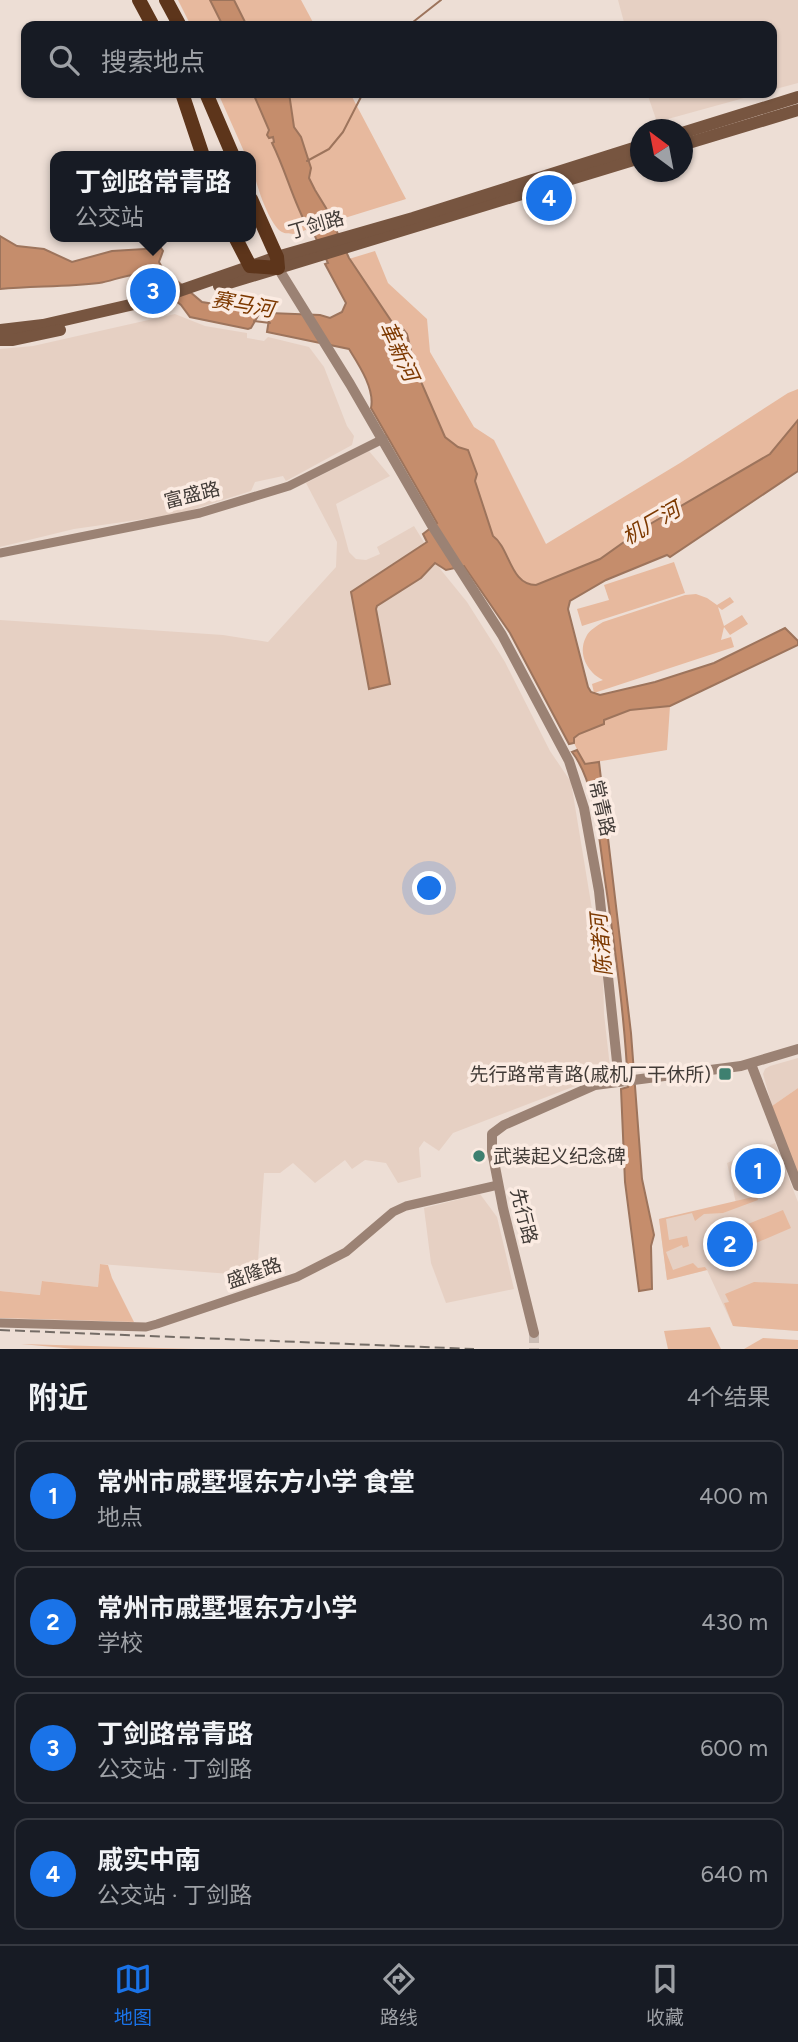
<!DOCTYPE html>
<html lang="zh">
<meta charset="utf-8">
<style>
body{margin:0;font-family:Figtree,"Noto Sans SC",sans-serif;background:#20242c;color:#f1f3f6}
.compass{position:absolute;left:630px;top:119px;width:63px;height:63px;border-radius:50%;background:#171b24;box-shadow:0 2px 5px #0004;rotate:328deg}
.you{position:absolute;left:430px;top:889px;width:24px;height:24px;margin:-18px;border:5px solid #fff;border-radius:50%;background:#1a73e8;box-shadow:0 0 0 10px #1a73e833}
.badge{display:grid;place-items:center;width:46px;height:46px;border-radius:50%;background:#1a73e8;color:#fff;font-size:23px;font-weight:700}
.pin{position:absolute;translate:-50% -50%;border:4px solid #fff;box-shadow:0 2px 7px #0006}
.popup{position:absolute;left:50px;top:151px;width:206px;height:91px;box-sizing:border-box;display:grid;place-content:center;border-radius:14px;background:#171b24;filter:drop-shadow(0 2px 5px #0005);font-size:23px;white-space:nowrap;color:#9ea1a6}
.popup b{font-size:26px;color:#f1f3f6}
.popup::after{content:'';position:absolute;left:50%;top:100%;margin-left:-14px;border:14px solid transparent;border-top-color:#171b24}
.list{margin:0;padding:0;list-style:none}
h2{display:flex;justify-content:space-between;align-items:center;height:91px;margin:0;padding:0 28px;font-size:30px}
h2 small{font-size:23px;font-weight:400;color:#9ea1a6}
.list li{display:grid;grid-template-columns:46px 1fr auto;gap:21px;align-items:center;box-sizing:border-box;height:112px;margin:0 14px 14px;padding:0 14px;border:2px solid #363941;border-radius:14px}
.list b{display:block;font-size:26px;white-space:nowrap}
.list p{margin:0;font-size:23px;white-space:nowrap;color:#9ea1a6}
.list em{font-size:23px;font-style:normal;color:#9ea1a6}
.icon{flex:none;width:38px;height:38px;fill:none;stroke:currentColor;stroke-width:2;stroke-linecap:round;stroke-linejoin:round}
.map{position:relative;flex:none;width:798px;height:1349px;overflow:hidden}
.search{position:absolute;background:#171b24;box-shadow:0 2px 5px #0004;left:21px;right:21px;top:21px;height:77px;display:flex;align-items:center;gap:18px;box-sizing:border-box;padding:0 24px;border-radius:14px;color:#9ea1a6;font-size:26px}
.sheet{height:595px;background:#171b24}
nav{display:flex;justify-content:space-around;align-items:center;box-sizing:border-box;height:98px;border-top:2px solid #363941;background:#171b24;font-size:19px;color:#9ea1a6}
nav a{display:grid;justify-items:center;gap:4px}
nav .on{color:#1a73e8}
.map>svg:first-child{display:block}
</style>
<div class="map">
<svg width="798" height="1349" viewBox="0 0 798 1349">
<rect width="100%" height="100%" fill="#edded5"/>
<g fill="#e6d0c3">
<path d="M618,0H798V83L772,90V26H625Z"/>
<path d="M647,93H762L657,122Z"/>
<path d="M175,314L205,326L247,333V338L264,341L268,337L309,347L324,367L347,426L354,436L352,445L286,481L283,476L255,482L251,491L179,514L74,529L0,547V349L33,346Z"/>
<path d="M369,451L390,476L336,504L349,552L356,559L366,560L380,554L377,547L414,526L441,570L467,602L505,662L550,751L571,782L603,976L604,1014L610,1067L604,1075L453,1133L439,1151L424,1141L419,1148L421,1177L398,1183L386,1163L365,1160L352,1169L345,1160L315,1183L293,1163L280,1173H264L257,1276L100,1264L98,1287L43,1281L41,1295L0,1291V620L223,635L268,642L336,567L337,542L306,483Z"/>
<path d="M798,1058V1088L772,1106L763,1074L765,1069L770,1066Z"/>
<path d="M775,1143L798,1202V1331L733,1326L707,1270L667,1280L659,1219L736,1203L727,1163Z"/>
<path d="M480,1194L497,1217L514,1289L446,1303L431,1263L424,1208Z"/>
</g>
<g fill="#e7b99e">
<path d="M178,0H301L315,26H191Z"/>
<path d="M218,93H350L406,199L293,234C289,233 285,234 282,232C268,225 251,171 251,156H246Z"/>
<path d="M375,251L388,283L427,319L430,352L474,427L494,440L546,544L680,463L788,393L798,389V446L655,534L527,600L339,262Z"/>
<path d="M674,562L685,593L582,626L577,609L609,600L604,585Z"/>
<path d="M696,594L707,598L717,605L730,597L734,602L722,610L718,607L724,626L742,615L748,624L730,635L724,627L721,640L731,637L734,647L594,693L592,684L603,680C588,673 577,654 586,637C589,630 597,626 603,622L685,595Z"/>
<path d="M670,706L667,750L584,764L574,743V738L579,734L604,724L603,721L630,710Z"/>
<path d="M798,1088V1175L772,1106Z"/>
<path d="M757,1196L758,1200L723,1213L704,1214L695,1221L692,1213L666,1219L669,1240L687,1236L689,1246L683,1248L682,1245L666,1252L673,1270L693,1263L698,1268L705,1267L707,1270L667,1280L659,1219Z"/>
<path d="M783,1210L791,1228L756,1243L748,1224Z"/>
<path d="M100,1264L108,1265L112,1278L134,1322L0,1318V1291L40,1295L42,1281L98,1287Z"/>
<path d="M754,1282L798,1284V1331L733,1326L724,1303L729,1302L725,1294Z"/>
<path d="M710,1327L721,1349H668L664,1331Z"/>
<path d="M763,1338L798,1340V1349H744Z"/>
<path d="M21,1344L195,1349H75Z"/>
</g>
<g fill="#c58d6c" stroke="#9d745c" stroke-width="2">
<path d="M210,0H234L247,26H223Z"/>
<path d="M253,93H289L294,127L301,137L311,168L309,178L315,190L326,208L349,258L396,328L403,329L407,334L415,368L445,437L458,447L468,450L477,474L475,481L493,536C510,548 510,585 536,585L600,559L645,527L770,454L798,420V471L670,557L667,555L606,580L570,601L568,609L588,687L591,692L600,695L655,682L714,663L785,628L798,641V645L670,706L630,710L604,720V724L579,734L574,738V743L569,744L510,633L464,566L446,570L435,563L421,578L377,606L376,609L390,684L369,689L351,592L427,542L423,534L437,523L371,408C375,389 359,365 349,349L267,332L270,313L320,315L330,318L342,312L346,303L325,264L328,263L311,228H308C293,201 286,171 272,143L274,142L273,137L269,138L267,135L269,130Z"/>
<path d="M0,236L17,246L44,249L72,262L112,251L161,248L163,251L159,262L163,269L202,302L257,311L259,314L251,328L248,329L190,317L181,305L142,275C128,273 113,281 99,283C66,287 33,286 0,289Z"/>
<path d="M577,750L585,764L599,762L631,1033L642,1179L654,1235L651,1246L652,1289L639,1291L625,1182L621,1089L628,1087C625,1018 615,949 605,880C599,841 596,783 572,752Z"/>
</g>
<g fill="none" stroke-linecap="round" stroke-linejoin="round">
<g stroke="#9d745c" stroke-width="2">
<path d="M408,26L441,0"/>
<path d="M307,161L329,149L343,132L363,93"/>
<path d="M254,321L270,323"/>
</g>
<path stroke="#cbbdb5" stroke-width="10" stroke-dasharray="10 5" stroke-linecap="butt" d="M534,1333V1349"/>
<g stroke="#9b8274" stroke-width="9">
<path d="M0,553L200,513L289,486L383,439"/>
<path d="M0,1323L146,1327L157,1324L297,1277L346,1252L393,1212L406,1206L498,1185"/>
</g>
<g stroke="#9b8274" stroke-width="10">
<path d="M278,268L350,384L431,524L502,635L569,761L584,808L599,891L619,1081"/>
<path d="M751,1064L798,1186"/>
<path d="M534,1333L503,1208L492,1151V1134L504,1125L595,1085L741,1066L798,1049"/>
</g>
<g stroke="#775540" stroke-width="12">
<path d="M682,133L798,97"/>
<path d="M682,145L798,110"/>
<path d="M219,286L640,158"/>
<path d="M0,330L43,325L156,299L277,257L413,218L640,146"/>
<path d="M0,340H13L60,330"/>
</g>
<g stroke="#5d351b" stroke-width="14">
<path d="M139,0L153,26"/>
<path d="M166,0L180,26"/>
<path d="M182,93L203,156"/>
<path d="M206,93L233,156"/>
<path d="M235,237L250,266L278,268L277,257L251,199"/>
</g>
<path stroke="#746c66" stroke-width="2" stroke-dasharray="10 5" stroke-linecap="butt" d="M0,1330L474,1349"/>
</g>
<g fill="#3e8070" stroke="#fbebe2" stroke-width="2.5">
<rect x="718" y="1067" width="14" height="14" rx="3.5"/>
<circle cx="479" cy="1156" r="7"/>
</g>
<g text-anchor="middle" dominant-baseline="central" stroke-width="7" stroke-linejoin="round" paint-order="stroke">
<g font-size="19" fill="#413b37" stroke="#fbebe2">
<text transform="translate(316 225) rotate(-16)">丁剑路</text>
<text transform="translate(192 495) rotate(-14)">富盛路</text>
<text transform="translate(602 808) rotate(77)">常青路</text>
<text transform="translate(524 1216) rotate(76)">先行路</text>
<text transform="translate(254 1273) rotate(-19)">盛隆路</text>
</g>
<g font-size="19" fill="#413b37" stroke="#fbebe2" text-anchor="end">
<text x="711" y="1074">先行路常青路(戚机厂干休所)</text>
<text x="493" y="1156" text-anchor="start">武装起义纪念碑</text>
</g>
<g font-size="21" font-style="italic" fill="#7d3900" stroke="#fbebe2">
<text transform="translate(243 304) rotate(10)">赛马河</text>
<text transform="translate(399 351) rotate(65)">革新河</text>
<text transform="translate(651 523) rotate(-30)">机厂河</text>
<text transform="translate(601 945) rotate(-95)">陈渚河</text>
</g>
</g>
</svg>
<svg class="compass" viewBox="-18 -18 36 36"><path d="M0-13l5 13h-10z" fill="#e53935"/><path d="M0 13l5-13h-10z" fill="#9ea1a6"/></svg>
<div class="you"></div>
<div class="pin badge" style="left:758px;top:1171px">1</div>
<div class="pin badge" style="left:730px;top:1244px">2</div>
<div class="pin badge" style="left:153px;top:291px">3</div>
<div class="popup"><b>丁剑路常青路</b>公交站</div>
<div class="pin badge" style="left:549px;top:198px">4</div>
<div class="search"><svg class="icon" aria-label="search" viewBox="0 0 24 24"><circle cx="10" cy="10" r="6"/><path d="M15 15l6 6"/></svg>搜索地点</div>
</div>
<section class="sheet">
<h2>附近<small>4个结果</small></h2>
<ul class="list">
<li><span class="badge">1</span><div><b>常州市戚墅堰东方小学 食堂</b><p>地点</p></div><em>400 m</em></li>
<li><span class="badge">2</span><div><b>常州市戚墅堰东方小学</b><p>学校</p></div><em>430 m</em></li>
<li><span class="badge">3</span><div><b>丁剑路常青路</b><p>公交站 · 丁剑路</p></div><em>600 m</em></li>
<li><span class="badge">4</span><div><b>戚实中南</b><p>公交站 · 丁剑路</p></div><em>640 m</em></li>
</ul>
</section>
<nav>
<a class="on"><svg class="icon" aria-label="map" viewBox="0 0 24 24"><path d="M3 6l6-2 6 2 6-2v14l-6 2-6-2-6 2zM9 4v14M15 6v14"/></svg>地图</a>
<a><svg class="icon" aria-label="directions" viewBox="0 0 24 24"><path d="M12 3l9 9-9 9-9-9zM9 14v-3h6M13 9l2 2-2 2"/></svg>路线</a>
<a><svg class="icon" aria-label="saved" viewBox="0 0 24 24"><path d="M7 4h10v16l-5-4-5 4z"/></svg>收藏</a>
</nav>
